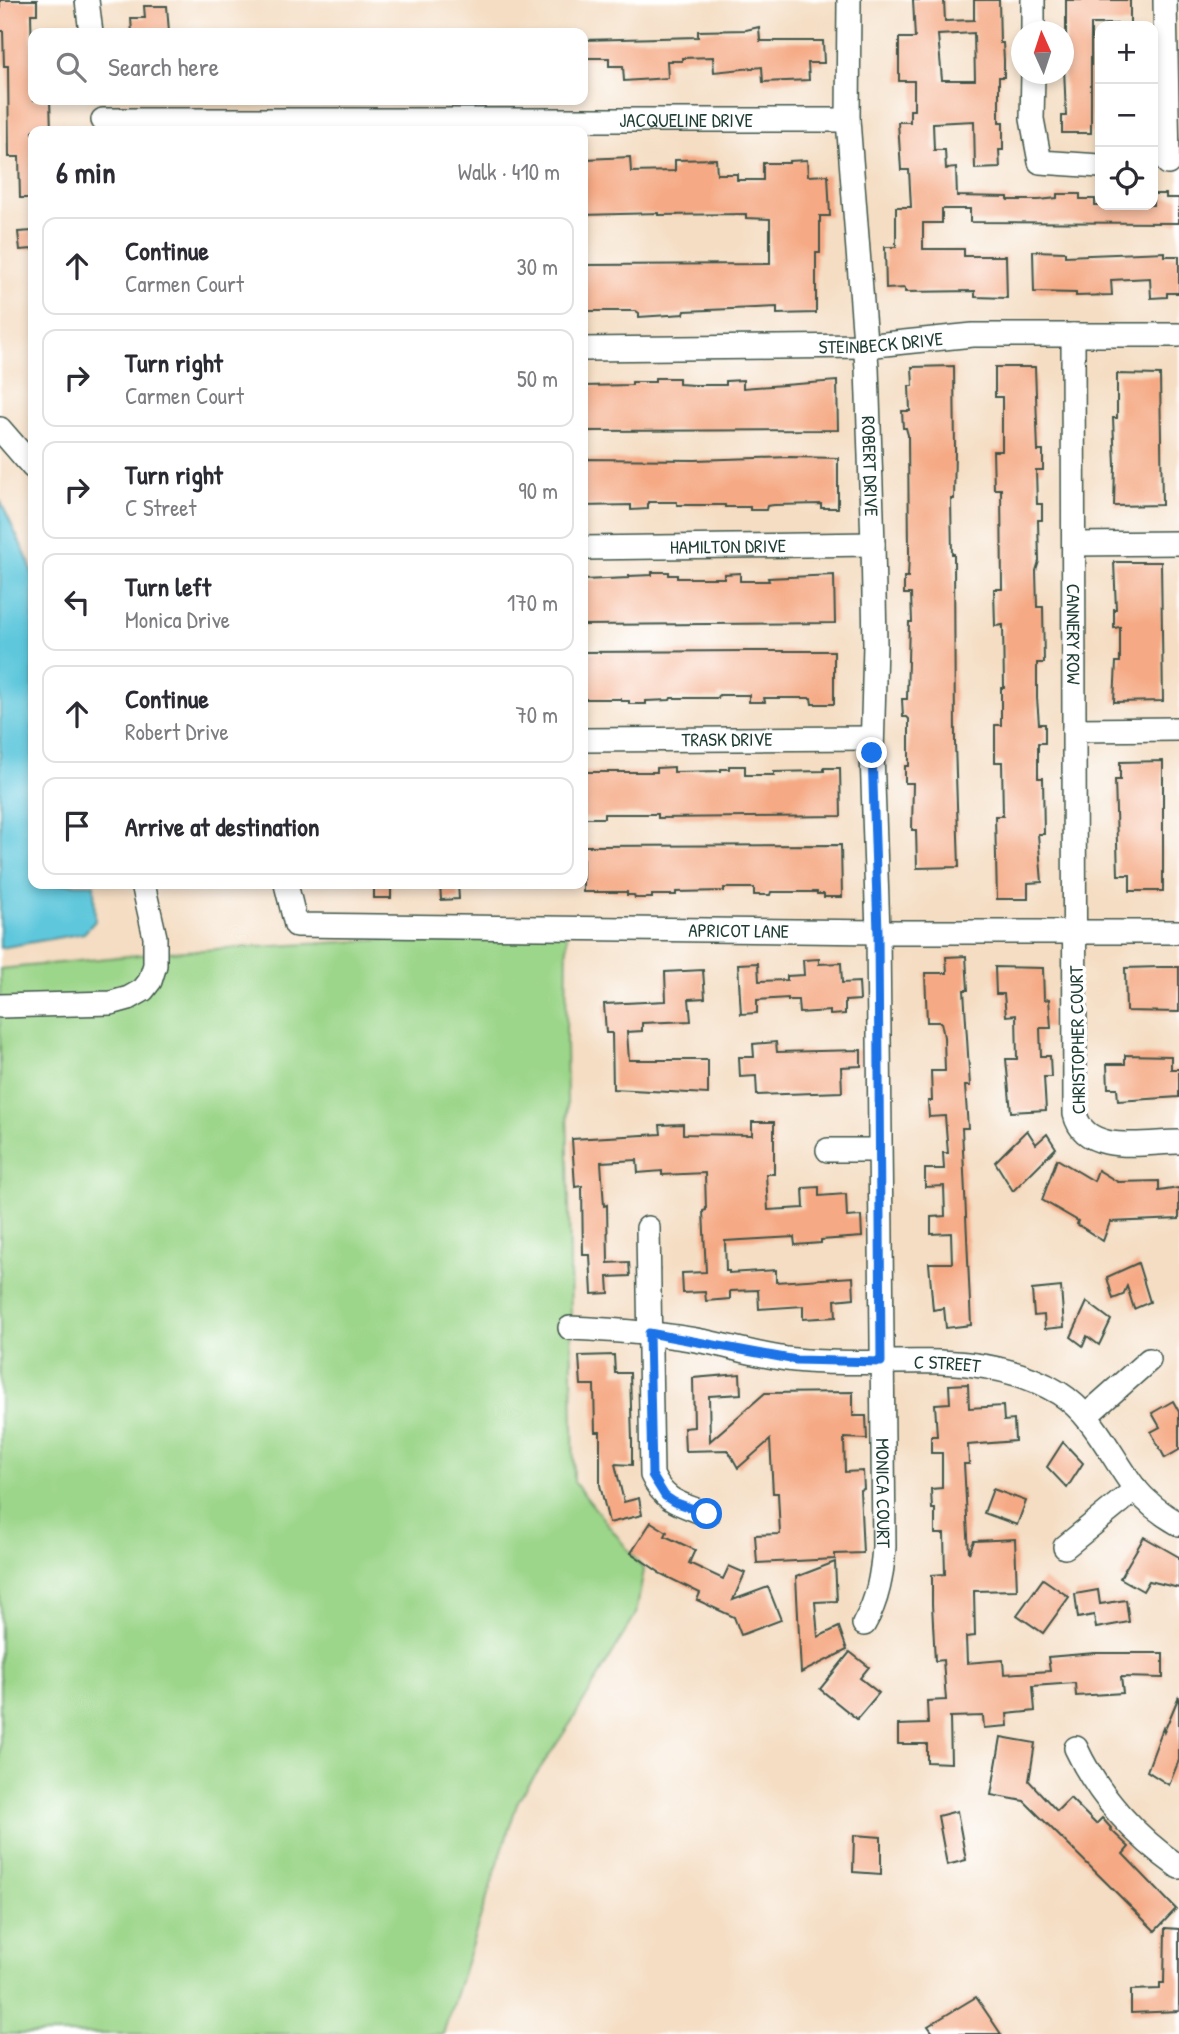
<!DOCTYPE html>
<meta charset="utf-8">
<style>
body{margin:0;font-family:"Patrick Hand",sans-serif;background:#f2f2f3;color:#2b2b33}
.controls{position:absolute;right:21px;top:21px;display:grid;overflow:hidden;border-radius:14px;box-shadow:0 4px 10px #0003}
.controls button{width:63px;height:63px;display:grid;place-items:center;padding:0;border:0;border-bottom:2px solid #e1e1e2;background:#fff;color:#2b2b33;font:35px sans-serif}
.compass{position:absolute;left:1011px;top:21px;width:63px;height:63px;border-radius:50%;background:#fff;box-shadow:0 4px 10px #0003;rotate:357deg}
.stop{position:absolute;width:21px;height:21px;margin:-16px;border:5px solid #1a73e8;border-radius:50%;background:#fff}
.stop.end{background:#1a73e8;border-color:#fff;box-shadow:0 2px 7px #0008}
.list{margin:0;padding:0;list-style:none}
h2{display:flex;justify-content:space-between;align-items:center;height:91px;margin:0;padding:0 28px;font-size:30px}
h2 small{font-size:23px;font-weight:400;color:#7c7c81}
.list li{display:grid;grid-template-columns:46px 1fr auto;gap:21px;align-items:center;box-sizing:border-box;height:98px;margin:0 14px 14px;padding:0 14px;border:2px solid #e1e1e2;border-radius:14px}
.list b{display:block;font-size:26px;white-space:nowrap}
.list p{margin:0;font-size:23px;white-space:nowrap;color:#7c7c81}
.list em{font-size:23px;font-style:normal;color:#7c7c81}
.icon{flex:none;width:38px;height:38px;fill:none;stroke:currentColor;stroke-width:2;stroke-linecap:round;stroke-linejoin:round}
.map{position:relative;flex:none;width:1179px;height:2034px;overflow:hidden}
.search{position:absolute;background:#fff;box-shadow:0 4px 10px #0003;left:28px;top:28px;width:560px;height:77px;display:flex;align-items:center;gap:18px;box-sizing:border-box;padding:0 24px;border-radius:14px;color:#7c7c81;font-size:26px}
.panel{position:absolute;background:#fff;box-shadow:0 4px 10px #0003;left:28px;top:126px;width:560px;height:763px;border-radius:14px}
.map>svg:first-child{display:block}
</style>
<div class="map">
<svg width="1179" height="2034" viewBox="0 0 1179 2034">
<rect width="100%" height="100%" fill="#fff"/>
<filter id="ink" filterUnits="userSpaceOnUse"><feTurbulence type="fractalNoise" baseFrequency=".0143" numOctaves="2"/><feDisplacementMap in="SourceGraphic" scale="14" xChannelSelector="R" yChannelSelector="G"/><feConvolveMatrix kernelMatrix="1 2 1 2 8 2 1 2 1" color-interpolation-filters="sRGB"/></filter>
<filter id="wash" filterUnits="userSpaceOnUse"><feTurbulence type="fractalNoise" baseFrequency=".00686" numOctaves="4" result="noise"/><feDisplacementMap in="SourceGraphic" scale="28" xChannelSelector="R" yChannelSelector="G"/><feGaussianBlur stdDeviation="1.57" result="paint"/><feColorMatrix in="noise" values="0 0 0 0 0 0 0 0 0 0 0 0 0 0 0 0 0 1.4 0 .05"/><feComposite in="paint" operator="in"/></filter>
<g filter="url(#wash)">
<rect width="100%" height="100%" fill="#f4ddc2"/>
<path fill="#9cd68a" stroke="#5e8a5f" stroke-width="2" d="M567,929L566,1044L574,1482L644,1570L636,1614L572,1721L518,1801L443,2034H0V969L168,952Z"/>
<path fill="#5fc7dc" stroke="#3f8288" stroke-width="2" d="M0,500L29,562L33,576V884H94L95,921L84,933L0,948Z"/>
<g id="blocks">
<g fill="#f5aa85" fill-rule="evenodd">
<path d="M0,0H37V14H31L33,100H50L51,131H33V198H20L19,157H9L8,66H4L3,31H0Z"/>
<path d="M913,0H944L945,21L974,20V0H999L1000,43H1003L1004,60V77H999V122H1003V150H999L1000,168L975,169L974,121L933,123L934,150H945L946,169L956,168L957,196L1008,197V200H1039L1057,198V194H1080V199H1095V205H1153V194H1166V198H1179V223L970,222V209H942V223H923V249H964V256H1006L1007,298L975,297V291L905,292V288L886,289L885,247H896V207H911L909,170H901L898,122H910V110H914V81H899V38H915ZM974,33L975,80H942L938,35Z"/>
<path d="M1066,0H1130V24H1091V133H1062V116H1066L1063,43H1066Z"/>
<path d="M144,6H167L169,32L132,33L131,18H145Z"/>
<path d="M759,27L760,41H823L824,63H808L809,80L763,82L762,67L714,72L713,57L682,58V61H667L668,78L624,81L623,66H609V58H583V40L698,37V31L746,30Z"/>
<path d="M630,157L631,172L675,171V160L716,159L717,174H737V180H763V163H789V161L807,160L808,176L828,175L830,216H820V253H816V313L777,314V307L685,311L684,314L639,317V313L636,311H583V265L770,264V219L746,218V214L658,215V213L583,215V176H586V159Z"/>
<path d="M33,231V249L20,250L18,232Z"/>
<path d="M1033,251L1065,252V256L1165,252V256H1179V293H1167V297L1151,298L1150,278L1111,280L1112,295L1076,296V293L1034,292Z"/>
<path d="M954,366L955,451L954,499H951L952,554H954L955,743L959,867L917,868L916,830H912L913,783H905V766H909V719L907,717H903L902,699H907L909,622H912L911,594H904V577H908L909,554L908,435L906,428H903L902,411H910L909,386H913L912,367Z"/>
<path d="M995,367H1035L1038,451H1043V470H1036L1037,504H1042V520H1038L1039,561L1036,571L1037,607H1043L1044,663H1037V698L1039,724H1045V743H1038V778H1043L1044,834H1038L1042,882L1028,883V899H997L995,816H1003L1002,762H995V725H1001V688H1004L1003,625L995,626L994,589H1002L1001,489H994L993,451H1002V397H995Z"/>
<path d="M1117,374L1160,375L1162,505L1114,506L1115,465L1113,418H1117Z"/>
<path d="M655,378H679V384L694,385H726V381L743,380V388L837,381L838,430L583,431V386L632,385V382H655Z"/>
<path d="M790,457L838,458V508H821V504L774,505L767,506L766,510H750V507H725V505H677V502H648V509L631,510V505L583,506V459L695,460Z"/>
<path d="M1114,562H1161L1163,701L1114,702L1116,662H1120V627L1114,628V609H1116Z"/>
<path d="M652,572H669V575H677V578H724V574L740,573V581H769L768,578L834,575L835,623L583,625V580L629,578V576L652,575Z"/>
<path d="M748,651H834V704H812L811,698H764L765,702H749V695H719L718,698H671L670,700L646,701V704H629V701H621V699H583V652Z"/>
<path d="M1163,761V891H1130V875H1118L1115,780H1120V762Z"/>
<path d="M729,766H745V775H774V772L824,771V768H840L841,816L658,818V814H604V818H583V772H657V768L674,767V772L721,771V769H729Z"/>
<path d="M841,845L842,897H824V894H817V892H771L770,895H754V888H724V891L676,892V895H652V898H635L634,895H627V892H583V846Z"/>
<rect x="374" y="884" width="17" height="14"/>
<path d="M440,884H458L459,899L441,900Z"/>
<path d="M966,956L968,990H964L970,1086H965L968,1128H962L971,1325L946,1328L944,1308L933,1310L929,1263H952L951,1233L931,1234V1217L945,1216L944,1186L925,1187V1169H944L943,1153H948L945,1116L929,1117L928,1101H932L931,1071H945L944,1037L941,1022H927L925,973H947L946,957Z"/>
<path d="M819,959V964L841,963L842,983L859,982L860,1000L845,1001V1014L830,1015V1011L799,1013L798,1000H788V998L757,1000V1013L741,1014L738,964L758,963L759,981L787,980V976L804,975L803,960Z"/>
<path d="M995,967L1043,968L1044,1000L1049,999L1051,1028H1040L1041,1056H1050L1051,1077H1044L1046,1110L1011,1112L1006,1059H1017L1016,1015L1006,1016L1004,994H996Z"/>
<path d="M1160,967H1179V1012L1126,1011L1125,968Z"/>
<path d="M703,970L705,998L689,999L691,1021L642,1023V1031L627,1032L629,1060H708V1094L613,1089L612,1033H606L604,1004L666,1001L665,972Z"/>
<path d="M776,1042L777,1052L861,1050V1066L841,1067L842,1092L757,1095L756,1076L740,1077L739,1057H754L753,1044Z"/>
<path d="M1125,1055L1171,1056V1069H1179V1097L1118,1101L1117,1088H1108L1107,1064H1125Z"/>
<path d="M752,1122H774V1174H766L768,1210L804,1208L803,1188L819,1187V1196L846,1194L847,1217L861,1216L862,1237L821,1240V1243L795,1245L794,1237L725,1241L726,1271H729V1273L776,1270V1282L853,1277L854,1298L835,1300L836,1317L803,1319V1306L759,1309L758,1290L730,1291V1299L706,1301L705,1292L683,1293L682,1273L706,1272L703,1211L706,1210L705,1173L662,1175V1171L638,1173L637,1160L601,1162L604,1206L607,1205L608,1263L629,1262L630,1276L608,1277L609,1293L592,1294L590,1255H583L582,1186L575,1187L572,1139L661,1134L660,1125L683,1124V1134L752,1135Z"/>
<path d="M1027,1130L1036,1144L1047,1134L1056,1148L1013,1191L995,1162Z"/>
<path d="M1057,1159L1094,1181L1098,1170L1118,1182L1159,1181V1191L1179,1188V1219L1110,1222L1103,1241L1077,1224L1078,1221L1042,1200Z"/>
<path d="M1138,1263L1150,1302L1134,1309L1127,1286L1123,1295L1113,1299L1107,1277Z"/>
<path d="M1061,1287L1064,1327L1045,1329L1044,1315L1034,1316L1032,1290Z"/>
<path d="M1087,1302L1111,1320L1099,1345L1087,1336L1083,1346L1071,1337Z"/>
<path d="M614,1355L615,1373H630L632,1441V1465L615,1464L624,1502L639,1498L642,1515L609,1523L600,1485V1432H595L594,1385H581L579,1356Z"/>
<path d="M740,1374L741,1394L709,1396L710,1441L765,1393L853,1392V1416H866L867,1439L844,1438L845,1472L863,1471L864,1489L860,1490L863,1553L835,1554V1559L757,1563L755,1535L780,1534L778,1493H773L770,1440L738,1468L728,1450L685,1451L684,1428L694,1427L693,1378Z"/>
<path d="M968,1384L969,1408L1003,1406L1004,1421L1014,1420L1015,1441L968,1445L969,1464H964L969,1553L974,1541L1015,1539L1017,1590L974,1591L975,1636L966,1637L967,1663L1003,1660L1004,1674L1050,1671L1048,1657L1095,1653H1163V1678L1121,1677L1123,1693L1076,1696L1075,1683L1033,1686L1035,1711L1007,1714L1008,1726L984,1728L983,1716L950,1717L951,1763L927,1762V1744H898V1725L928,1724L927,1701L946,1700L943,1660L935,1661L932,1604V1575L945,1574L944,1534H935V1509H932L931,1489L942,1488V1453H931V1436H937L935,1404L950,1403L949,1385Z"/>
<path d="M1173,1401L1179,1412V1450L1165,1458L1151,1432L1160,1427L1152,1413Z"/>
<path d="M1063,1442L1083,1463L1067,1488L1047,1467Z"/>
<path d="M993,1489L1026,1501L1017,1525L984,1513Z"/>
<path d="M651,1522L667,1532L665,1536L695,1550L689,1563L723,1579L729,1566L745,1573L733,1600L768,1587L781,1620L741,1635L734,1617L697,1600L700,1593L659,1573V1572L631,1553Z"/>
<path d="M1144,1537L1179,1557V1588L1149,1581L1143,1591L1120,1578Z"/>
<path d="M835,1562L837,1601L815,1602L818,1637L839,1627L847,1650L801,1673L796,1577Z"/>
<path d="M1043,1579L1069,1597L1043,1633L1017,1615Z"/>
<path d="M1098,1590L1100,1604L1126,1600L1129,1622L1096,1628L1094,1615L1078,1618L1075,1594Z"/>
<path d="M850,1652L869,1667L860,1678L879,1693L857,1719L820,1689Z"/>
<path d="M1179,1696V1760L1169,1785L1147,1771L1163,1728L1164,1732Z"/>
<path d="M1001,1737L1035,1743L1029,1781L1057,1811L1070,1798L1096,1824L1102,1818L1111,1828L1110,1829L1129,1847L1123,1854L1176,1909L1155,1931L1024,1801L991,1795Z"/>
<path d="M957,1811L966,1860L947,1865L938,1816Z"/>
<path d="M854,1835L881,1837V1874L853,1872Z"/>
<path d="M1165,1928L1179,1929V2011L1131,2013V1990L1160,1989V1983H1164Z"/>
<path d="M976,1997L1001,2034H934L928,2026Z"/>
</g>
</g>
</g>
<g filter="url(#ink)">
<use href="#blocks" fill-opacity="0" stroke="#3f5549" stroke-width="2"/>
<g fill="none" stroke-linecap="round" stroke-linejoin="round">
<defs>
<g id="minor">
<path d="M87,0L91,33"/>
<path id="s1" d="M849,0L848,120L867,368L873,544L875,644L872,753L878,932L884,1547C882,1574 878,1600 864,1624"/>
<path d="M1165,0L1168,163"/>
<path d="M1033,32V0"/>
<path d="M1033,74L1032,119L1040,162L1100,166"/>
<path id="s2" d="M103,120H848"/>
<path id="s3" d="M1073,335L1075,1114C1085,1156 1146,1142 1179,1142"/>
<path id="s4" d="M583,349L865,346L973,335H1179"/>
<path d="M0,429L33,467"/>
<path d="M1074,544L1179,543"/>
<path id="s5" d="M583,548L873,544"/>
<path d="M1074,730L1179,729"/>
<path id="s6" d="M583,740L872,738"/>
<path id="s7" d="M286,884L296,925L878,932H1179"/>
<path d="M0,1006L111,1003L129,998L143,990L150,981L155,965V937L143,884"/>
<path d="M828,1150H879"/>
<path d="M648,1228L652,1475C664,1502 681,1504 707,1514"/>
<path id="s8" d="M570,1328C616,1330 661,1333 707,1342C736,1348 764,1357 795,1360C882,1370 979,1344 1059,1393C1094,1415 1110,1455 1134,1487C1146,1502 1163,1515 1179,1524"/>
<path d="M1087,1415L1149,1360"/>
<path d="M1065,1547L1136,1489"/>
<path d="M1076,1748C1098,1796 1136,1837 1179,1867"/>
</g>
</defs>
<use href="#minor" stroke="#3f5549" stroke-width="26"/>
<use href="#minor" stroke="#fff" stroke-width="23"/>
</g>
</g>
<g fill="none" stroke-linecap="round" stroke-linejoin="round" filter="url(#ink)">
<path stroke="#1a73e8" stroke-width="9" d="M707,1514L674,1502L665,1496L652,1475L649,1333L796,1360L881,1362L878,932L872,753"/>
</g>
<g text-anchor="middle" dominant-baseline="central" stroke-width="7" stroke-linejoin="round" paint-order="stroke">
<g font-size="19" fill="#1f3d34" stroke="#fff">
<text stroke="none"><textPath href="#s2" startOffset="583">JACQUELINE DRIVE</textPath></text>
<text stroke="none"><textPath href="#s4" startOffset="298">STEINBECK DRIVE</textPath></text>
<text stroke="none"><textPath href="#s1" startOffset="467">ROBERT DRIVE</textPath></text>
<text stroke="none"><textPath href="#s5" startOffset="145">HAMILTON DRIVE</textPath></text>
<text stroke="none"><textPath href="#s3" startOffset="299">CANNERY ROW</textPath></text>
<text stroke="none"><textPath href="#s6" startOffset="144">TRASK DRIVE</textPath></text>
<text stroke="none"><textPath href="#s7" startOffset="485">APRICOT LANE</textPath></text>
<text transform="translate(1077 1040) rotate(-91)">CHRISTOPHER COURT</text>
<text stroke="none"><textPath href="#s8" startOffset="380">C STREET</textPath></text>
<text stroke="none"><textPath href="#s1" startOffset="1494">MONICA COURT</textPath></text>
</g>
</g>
</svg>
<div class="controls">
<button>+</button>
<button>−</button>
<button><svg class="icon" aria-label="locate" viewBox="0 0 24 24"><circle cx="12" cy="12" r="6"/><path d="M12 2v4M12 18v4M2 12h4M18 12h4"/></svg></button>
</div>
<svg class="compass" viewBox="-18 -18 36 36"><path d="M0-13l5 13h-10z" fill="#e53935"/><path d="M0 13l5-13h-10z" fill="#7c7c81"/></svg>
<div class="stop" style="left:707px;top:1514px"></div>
<div class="stop end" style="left:872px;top:753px"></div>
<div class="search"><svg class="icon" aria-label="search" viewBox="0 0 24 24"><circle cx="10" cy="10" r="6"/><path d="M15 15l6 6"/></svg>Search here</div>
<section class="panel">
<h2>6 min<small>Walk · 410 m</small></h2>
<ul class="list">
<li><svg class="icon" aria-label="ahead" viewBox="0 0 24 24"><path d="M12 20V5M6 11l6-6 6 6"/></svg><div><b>Continue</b><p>Carmen Court</p></div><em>30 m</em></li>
<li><svg class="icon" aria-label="right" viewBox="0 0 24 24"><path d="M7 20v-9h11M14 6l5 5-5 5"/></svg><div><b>Turn right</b><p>Carmen Court</p></div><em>50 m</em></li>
<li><svg class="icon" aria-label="right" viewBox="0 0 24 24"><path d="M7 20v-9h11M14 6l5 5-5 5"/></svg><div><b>Turn right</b><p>C Street</p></div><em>90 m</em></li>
<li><svg class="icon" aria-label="left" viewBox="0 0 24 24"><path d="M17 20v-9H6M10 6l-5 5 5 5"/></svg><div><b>Turn left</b><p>Monica Drive</p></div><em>170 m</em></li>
<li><svg class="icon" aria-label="ahead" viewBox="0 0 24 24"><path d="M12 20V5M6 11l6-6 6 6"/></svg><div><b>Continue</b><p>Robert Drive</p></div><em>70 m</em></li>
<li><svg class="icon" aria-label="arrive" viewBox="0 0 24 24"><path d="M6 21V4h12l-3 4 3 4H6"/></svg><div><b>Arrive at destination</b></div></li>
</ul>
</section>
</div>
